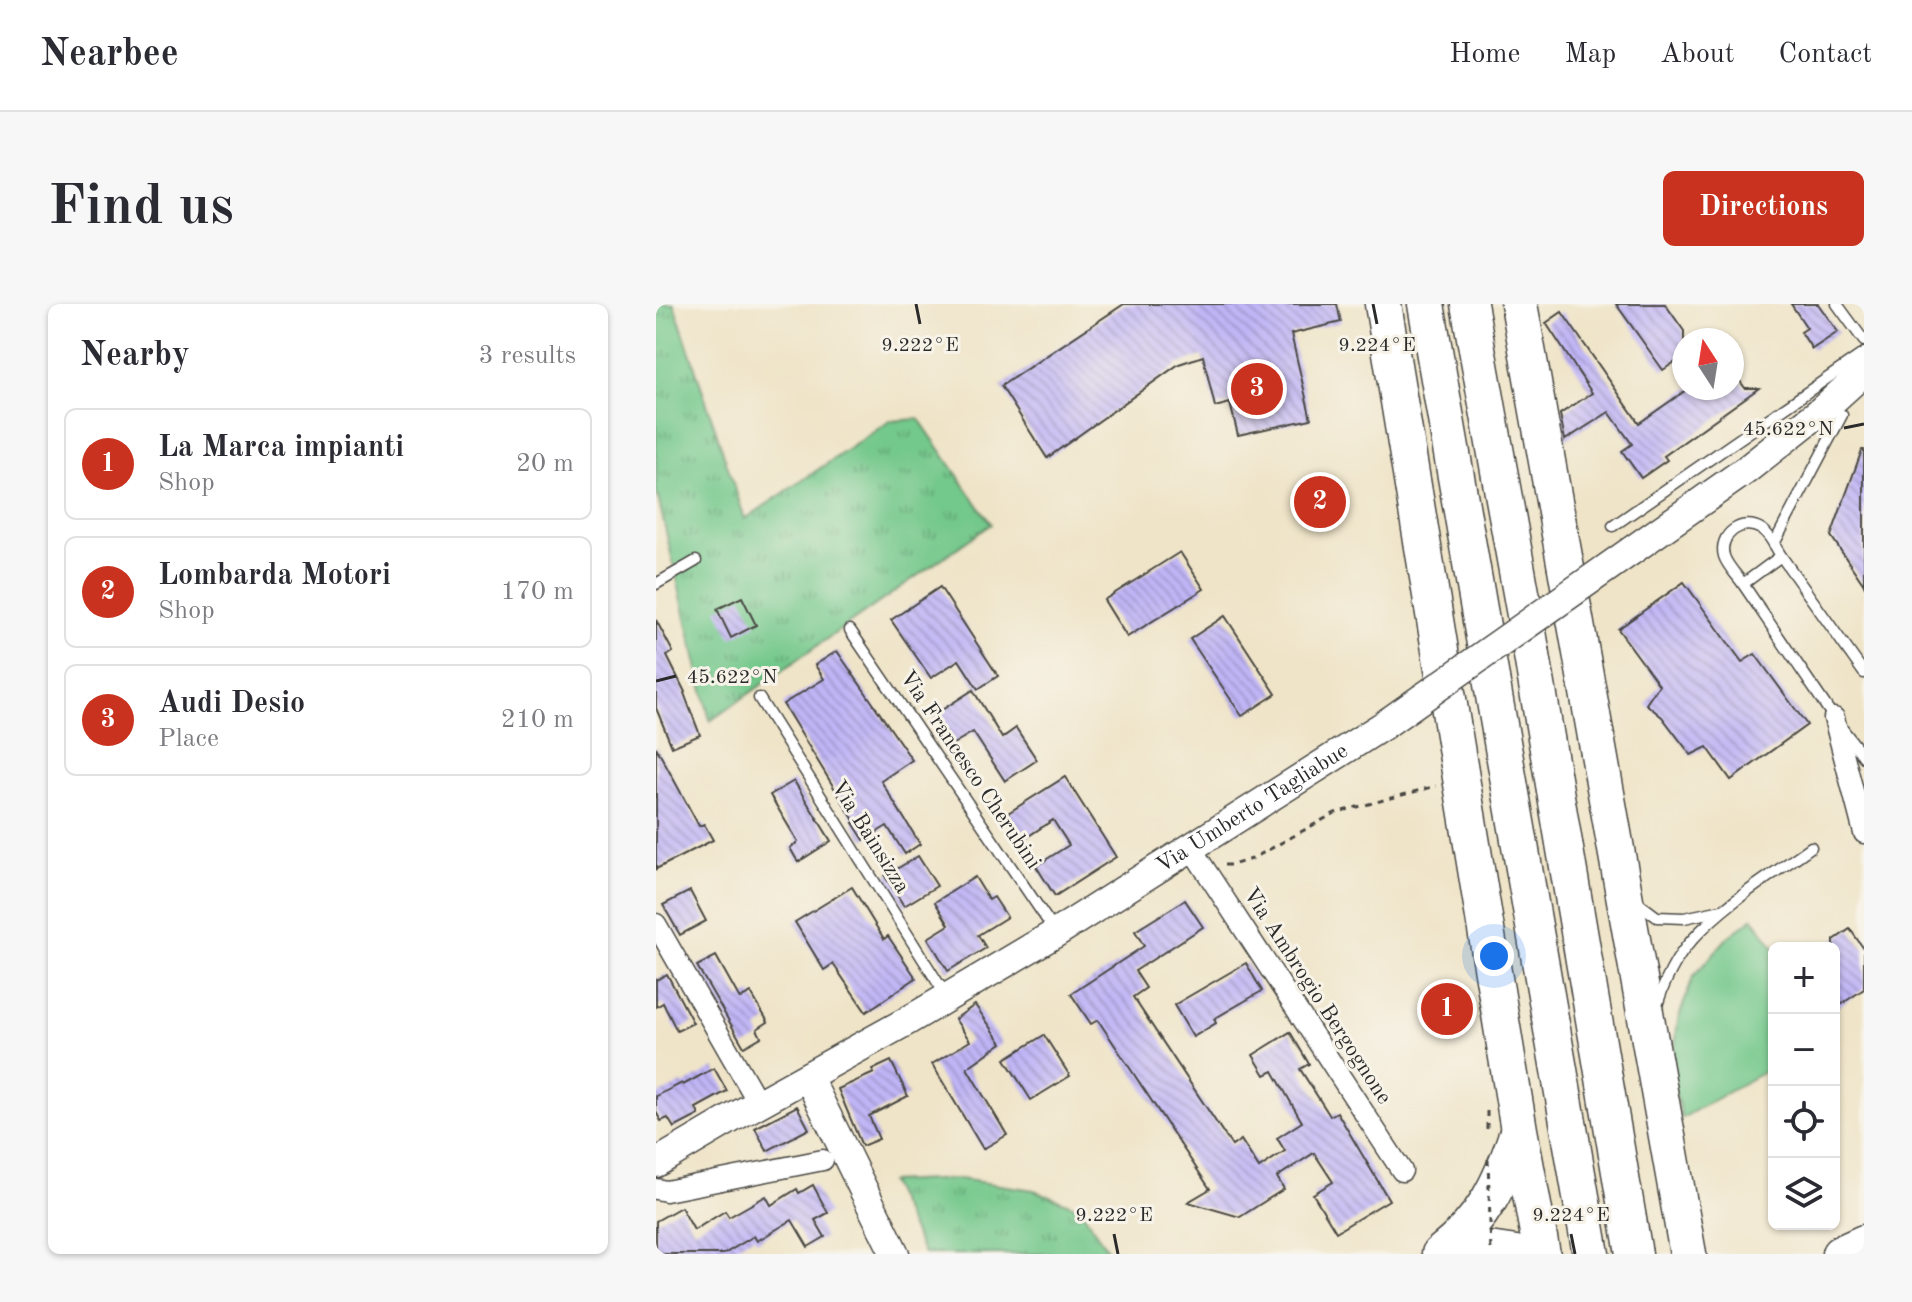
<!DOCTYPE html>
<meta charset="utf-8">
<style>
body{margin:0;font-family:"Old Standard TT",serif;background:#f7f7f7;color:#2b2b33}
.controls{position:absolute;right:24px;bottom:24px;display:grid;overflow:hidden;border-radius:12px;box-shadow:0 2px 6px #0004}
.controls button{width:72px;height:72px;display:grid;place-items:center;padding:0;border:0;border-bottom:2px solid #e1e1e2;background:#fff;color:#2b2b33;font:40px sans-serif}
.compass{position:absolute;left:1016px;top:24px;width:72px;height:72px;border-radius:50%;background:#fff;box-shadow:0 2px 6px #0004;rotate:348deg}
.you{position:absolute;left:838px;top:652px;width:28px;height:28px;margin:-20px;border:6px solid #fff;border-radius:50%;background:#1a73e8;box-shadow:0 0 0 12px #1a73e833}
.badge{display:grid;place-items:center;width:52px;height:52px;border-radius:50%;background:#c8321e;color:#fff;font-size:26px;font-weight:700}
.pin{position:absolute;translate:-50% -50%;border:4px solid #fff;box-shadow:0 2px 8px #0006}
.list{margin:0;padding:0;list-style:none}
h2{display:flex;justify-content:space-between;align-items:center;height:104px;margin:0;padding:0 32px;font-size:34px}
h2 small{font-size:26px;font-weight:400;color:#7c7c81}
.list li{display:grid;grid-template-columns:52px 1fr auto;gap:24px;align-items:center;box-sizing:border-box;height:112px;margin:0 16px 16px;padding:0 16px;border:2px solid #e1e1e2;border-radius:12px}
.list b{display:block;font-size:30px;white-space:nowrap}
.list p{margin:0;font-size:26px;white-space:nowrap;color:#7c7c81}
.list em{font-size:26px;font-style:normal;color:#7c7c81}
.icon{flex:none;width:44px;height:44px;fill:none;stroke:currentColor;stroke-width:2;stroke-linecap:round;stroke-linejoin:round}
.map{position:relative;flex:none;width:1208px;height:950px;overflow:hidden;border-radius:12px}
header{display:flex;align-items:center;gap:48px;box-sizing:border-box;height:112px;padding:0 40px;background:#fff;border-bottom:2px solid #e1e1e2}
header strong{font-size:38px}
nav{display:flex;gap:44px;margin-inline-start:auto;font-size:28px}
.intro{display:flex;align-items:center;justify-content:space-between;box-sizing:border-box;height:192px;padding:0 48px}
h1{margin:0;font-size:56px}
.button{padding:20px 36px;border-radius:12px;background:#c8321e;color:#fff;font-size:28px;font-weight:700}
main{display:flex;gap:48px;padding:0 48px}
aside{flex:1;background:#fff;border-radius:12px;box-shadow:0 2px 6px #0004}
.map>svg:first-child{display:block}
</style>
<header>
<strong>Nearbee</strong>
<nav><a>Home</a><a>Map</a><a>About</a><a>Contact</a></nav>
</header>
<div class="intro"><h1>Find us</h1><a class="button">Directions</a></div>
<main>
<aside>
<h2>Nearby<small>3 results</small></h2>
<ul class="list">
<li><span class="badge">1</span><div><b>La Marca impianti</b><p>Shop</p></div><em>20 m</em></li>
<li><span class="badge">2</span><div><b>Lombarda Motori</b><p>Shop</p></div><em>170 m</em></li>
<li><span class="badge">3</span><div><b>Audi Desio</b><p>Place</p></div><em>210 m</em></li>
</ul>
</aside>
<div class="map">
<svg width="1208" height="950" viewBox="0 0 1208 950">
<defs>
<pattern id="grass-tufts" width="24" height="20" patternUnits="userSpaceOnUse" patternTransform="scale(2)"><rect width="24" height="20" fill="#73c88b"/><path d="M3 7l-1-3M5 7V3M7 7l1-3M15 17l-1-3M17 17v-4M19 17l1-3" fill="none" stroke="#5fa372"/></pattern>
<pattern id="building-back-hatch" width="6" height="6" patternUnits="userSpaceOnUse" patternTransform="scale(2)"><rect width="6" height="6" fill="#c0b5f6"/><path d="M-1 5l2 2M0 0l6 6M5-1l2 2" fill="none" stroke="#9c93c7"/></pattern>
</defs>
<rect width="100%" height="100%" fill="#f7f3e8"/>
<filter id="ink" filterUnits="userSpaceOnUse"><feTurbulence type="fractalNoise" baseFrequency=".0125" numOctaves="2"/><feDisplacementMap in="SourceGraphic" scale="16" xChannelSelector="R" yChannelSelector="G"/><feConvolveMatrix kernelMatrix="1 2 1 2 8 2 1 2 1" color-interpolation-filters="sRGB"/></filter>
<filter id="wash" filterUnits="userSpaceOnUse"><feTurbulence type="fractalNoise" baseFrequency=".006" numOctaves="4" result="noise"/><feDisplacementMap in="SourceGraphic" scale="32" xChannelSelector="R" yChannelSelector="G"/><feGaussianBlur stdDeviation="1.8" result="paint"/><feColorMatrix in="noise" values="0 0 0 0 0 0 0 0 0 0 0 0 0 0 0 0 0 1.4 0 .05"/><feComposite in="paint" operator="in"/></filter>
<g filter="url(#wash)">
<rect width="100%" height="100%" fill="#efe4c8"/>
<g fill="url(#grass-tufts)" stroke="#4f7a5b" stroke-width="2">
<path d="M0,0H18L89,215L234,117L263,115L335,220L54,417L0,185Z"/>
<path d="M303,875L378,886L424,904L454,950H268L233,878Z"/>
</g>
<path fill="#73c88b" stroke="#4f7a5b" stroke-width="2" d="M1097,614L1119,644L1118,762L1026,814L1018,784L1017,759L1022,716L1037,673L1072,633Z"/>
<g id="blocks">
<g fill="url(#building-back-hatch)">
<path d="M468,0H681L685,18L635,30L655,115L582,131L574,99L559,103L547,52L523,60L391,154L345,82Z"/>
<path d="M960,0H1009L1028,27V52L1007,66Z"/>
<path d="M1135,0H1162L1182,28L1156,45L1145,28L1151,24Z"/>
<path d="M906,8L983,119L1033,84H1044L1049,91L1059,84H1076V66L1089,84H1103L1008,152L1011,156L985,174L966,147L976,140L953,108L909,136L904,110L936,89L890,19Z"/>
<path d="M1206,146H1208V281L1175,232Z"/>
<path d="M524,248L548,285L471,333L448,296Z"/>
<path d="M1028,278L1086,358L1099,350L1151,421L1075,476L1051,443L1035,451L1006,413L990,400L1003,381L962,325Z"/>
<path d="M284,283L342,372L322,385L303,356L275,374L235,316Z"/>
<path d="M86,293L100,321L75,334L61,305Z"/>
<path d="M569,312L620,390L586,412L534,335Z"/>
<path d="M0,316L17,348L11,352L29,388L28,389L44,431L16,443L0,404Z"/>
<path d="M181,347L256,456L225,477L264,540L249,550L231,522L208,536L197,519L199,518L127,400L168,375L159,361Z"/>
<path d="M317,386L346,434L360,424L381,456L349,477L317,428L297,440L278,411Z"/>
<path d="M0,443L43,522L48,520L57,536L0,565Z"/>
<path d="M409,473L460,553L399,592L380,562L413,541L397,516L368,535L352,509Z"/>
<path d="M138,477L175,537L142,558L134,544L142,538L114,491Z"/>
<path d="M262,552L281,582L248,602L229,572Z"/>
<path d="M319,573L333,596L338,593L351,613L322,631L330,644L292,667L272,634L293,621L279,598Z"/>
<path d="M196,583L228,635L232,632L260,674L210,708L177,660L168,666L139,618Z"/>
<path d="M34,587L50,617L24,631L7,601Z"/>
<path d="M529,596L547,623L479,667L490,684L477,693L576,842L585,836L603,864L629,847L621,834L646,818L617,767L609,771L597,751L634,728L653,760L644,765L674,812L681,808L733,896L680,928L657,890L677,878L658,849L621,873L628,885L584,913L532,898L554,885L442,716L435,720L415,690L488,642L479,627Z"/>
<path d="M1194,625L1208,645V685L1178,705V636Z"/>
<path d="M60,652L84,695L95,689L112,718L101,725L105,733L88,743L41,662Z"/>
<path d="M590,659L606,687L558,715L560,719L537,733L518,701Z"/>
<path d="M11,670L37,719L21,727L7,699L0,703V676Z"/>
<path d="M787,683L810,716L795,727L771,693Z"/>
<path d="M319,701L346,739L311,764L351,831L327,845L276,760L314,737L299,715Z"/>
<path d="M388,731L414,772L375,796L349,755Z"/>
<path d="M235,757L252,792L213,812L223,835L206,842L182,785L218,769L216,766Z"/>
<path d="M58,764L71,787L40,804L43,811L18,824L12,814L5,817L0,808V792L26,779L27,781Z"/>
<path d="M141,802L153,825L111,847L99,824Z"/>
<path d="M157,881L172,909L159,916L169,933L152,943L136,916L101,937L98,932L68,950H0V917L25,903L38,926L69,907L73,913L110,892L115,901L141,885L143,889Z"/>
</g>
</g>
</g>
<g filter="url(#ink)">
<use href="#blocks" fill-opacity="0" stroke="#484743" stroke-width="2"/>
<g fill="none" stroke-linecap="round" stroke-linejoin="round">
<defs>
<g id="lane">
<path d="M1181,0L1208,37"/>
<path d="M1186,111L1118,240L1125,252L1087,280L1178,414L1208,453"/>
<path d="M957,222L1208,49"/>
<path d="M1125,252L1208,369"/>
<path d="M0,280L40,257"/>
<path d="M1087,280C1081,271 1071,262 1068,252C1062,231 1086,213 1105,225C1111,228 1114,234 1118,240"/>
<path d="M194,326L400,629"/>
<path d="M103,394L289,690"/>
<path d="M981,598L1001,613L1028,614L1066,606"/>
<path d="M1001,702C1007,680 1020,653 1036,636C1069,599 1115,572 1155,543"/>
</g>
<g id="street">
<path d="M1178,414L1208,529"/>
<path d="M535,544L746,867"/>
<path d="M0,620L103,800"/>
<path d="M0,885L10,887L167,856"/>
</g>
<g id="secondary">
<path d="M975,247L1090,166L1166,106L1208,68"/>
<path d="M152,773L239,950"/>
<path id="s1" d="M0,859L78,813L253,716L400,629L728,421"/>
</g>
<g id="highway">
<path d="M727,0L863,826L886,950"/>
<path d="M770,0L935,950"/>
<path d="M813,0L871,322L978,950"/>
<path d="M863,0L1032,950"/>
<path d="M784,950C828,916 845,879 862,828"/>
<path d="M808,950L826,945L860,950"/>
<path d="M1184,950L1208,939"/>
</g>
</defs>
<use href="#lane" stroke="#484743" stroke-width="13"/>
<use href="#street" stroke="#484743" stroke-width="23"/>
<use href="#secondary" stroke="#484743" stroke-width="31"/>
<use href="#highway" stroke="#484743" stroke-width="39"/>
<g stroke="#484743" stroke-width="3" stroke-dasharray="6 6" stroke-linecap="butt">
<path d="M568,561H576L596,555L679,509L780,482"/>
<path d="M831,807V828"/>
</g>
<use href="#lane" stroke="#fff" stroke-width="10"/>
<use href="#street" stroke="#fff" stroke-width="20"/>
<use href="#secondary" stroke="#fff" stroke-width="28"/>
<use href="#highway" stroke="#fff" stroke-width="36"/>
<defs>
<path id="secondary-bridge" d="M728,421L975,247"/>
</defs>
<use href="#secondary-bridge" stroke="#484743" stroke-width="31" stroke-linecap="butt"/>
<path stroke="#484743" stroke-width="3" stroke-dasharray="6 6" stroke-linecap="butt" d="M832,855L835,950"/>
<use href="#secondary-bridge" stroke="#fff" stroke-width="28"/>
</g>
</g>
<path fill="none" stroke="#2b2b2b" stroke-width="3" d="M260,0L264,20M717,0L721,20M1188,124L1208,120M0,377L20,372M458,930L462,950M915,930L919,950"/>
<g text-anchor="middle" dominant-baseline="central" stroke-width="6" stroke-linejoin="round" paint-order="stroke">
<g font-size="22" fill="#2b2b2b" stroke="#f7f3e8">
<text transform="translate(314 466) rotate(56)">Via Francesco Cherubini</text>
<text stroke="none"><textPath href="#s1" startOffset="694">Via Umberto Tagliabue</textPath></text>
<text transform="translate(214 533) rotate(58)">Via Bainsizza</text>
<text transform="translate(661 692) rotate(57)">Via Ambrogio Bergognone</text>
</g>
</g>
<g font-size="20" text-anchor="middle" fill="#2b2b2b" stroke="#f7f3e8" stroke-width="6" stroke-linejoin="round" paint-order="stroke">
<text x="264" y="47">9.222°E</text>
<text x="721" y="47">9.224°E</text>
<text x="1132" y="131">45.622°N</text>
<text x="76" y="379">45.622°N</text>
<text x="458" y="917">9.222°E</text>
<text x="915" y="917">9.224°E</text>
</g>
</svg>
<div class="controls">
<button>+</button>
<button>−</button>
<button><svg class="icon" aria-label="locate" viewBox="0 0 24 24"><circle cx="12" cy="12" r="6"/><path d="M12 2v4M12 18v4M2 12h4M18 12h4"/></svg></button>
<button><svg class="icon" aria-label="layers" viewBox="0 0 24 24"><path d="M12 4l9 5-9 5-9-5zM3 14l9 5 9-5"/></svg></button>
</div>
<svg class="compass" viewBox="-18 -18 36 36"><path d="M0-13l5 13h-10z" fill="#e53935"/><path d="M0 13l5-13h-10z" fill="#7c7c81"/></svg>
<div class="you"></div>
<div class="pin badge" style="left:791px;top:705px">1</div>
<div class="pin badge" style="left:664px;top:198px">2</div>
<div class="pin badge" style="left:601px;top:85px">3</div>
</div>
</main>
